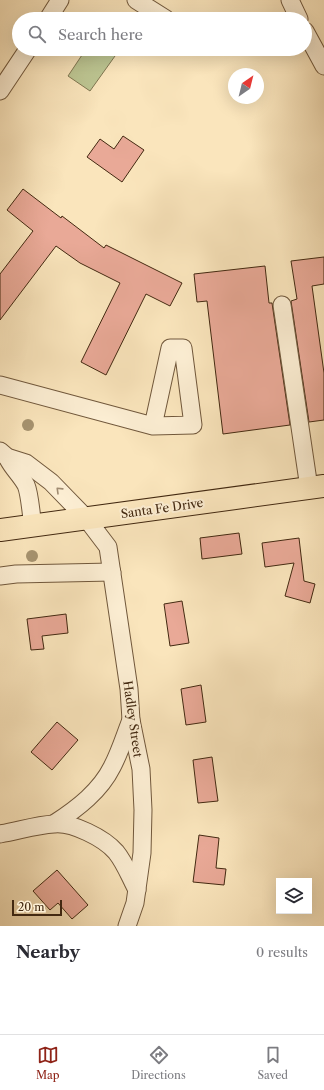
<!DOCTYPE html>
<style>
body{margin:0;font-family:"Libre Caslon Text",serif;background:#f2f2f3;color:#2b2b33}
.controls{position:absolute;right:12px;bottom:12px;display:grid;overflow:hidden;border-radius:0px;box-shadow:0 4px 16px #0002}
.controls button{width:36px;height:36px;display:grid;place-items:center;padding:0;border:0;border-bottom:1px solid #e1e1e2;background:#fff;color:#2b2b33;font:20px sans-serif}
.compass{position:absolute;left:228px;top:68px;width:36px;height:36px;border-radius:50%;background:#fff;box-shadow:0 4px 16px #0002;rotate:35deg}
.scale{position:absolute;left:12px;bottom:10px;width:50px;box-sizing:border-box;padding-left:4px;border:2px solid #432911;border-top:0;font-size:11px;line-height:14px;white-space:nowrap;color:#432911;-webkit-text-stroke:3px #fceed3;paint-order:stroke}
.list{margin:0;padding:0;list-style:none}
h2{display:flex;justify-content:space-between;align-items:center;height:52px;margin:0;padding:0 16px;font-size:17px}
h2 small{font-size:13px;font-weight:400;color:#7c7c81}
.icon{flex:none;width:22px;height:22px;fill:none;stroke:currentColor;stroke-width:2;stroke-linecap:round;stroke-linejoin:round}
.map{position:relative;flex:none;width:324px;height:926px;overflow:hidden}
.search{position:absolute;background:#fff;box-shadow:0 4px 16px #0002;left:12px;right:12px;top:12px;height:44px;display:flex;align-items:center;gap:10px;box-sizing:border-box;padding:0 14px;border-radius:22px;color:#7c7c81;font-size:15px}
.sheet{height:108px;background:#fff}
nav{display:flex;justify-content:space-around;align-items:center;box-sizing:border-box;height:56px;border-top:1px solid #e1e1e2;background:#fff;font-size:11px;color:#7c7c81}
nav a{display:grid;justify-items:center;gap:2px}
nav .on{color:#8f2418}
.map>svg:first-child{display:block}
</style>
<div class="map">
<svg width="324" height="926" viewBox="0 0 324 926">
<rect width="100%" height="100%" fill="#fae5bc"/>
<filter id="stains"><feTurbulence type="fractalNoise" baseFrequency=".005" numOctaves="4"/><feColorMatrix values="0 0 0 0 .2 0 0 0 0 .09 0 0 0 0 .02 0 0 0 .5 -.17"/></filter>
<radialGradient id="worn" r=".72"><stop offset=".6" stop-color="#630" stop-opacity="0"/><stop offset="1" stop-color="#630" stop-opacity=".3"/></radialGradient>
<path fill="#bcc592" stroke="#807752" d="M86,49H120L90,91L68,76Z"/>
<g fill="#e9a997" stroke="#432911">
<path d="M123,136L144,150L122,182L87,157L100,139L114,149Z"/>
<path d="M23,189L61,218L62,216L104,248L106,245L182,283L170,306L146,294L106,375L81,362L120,283L80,263L56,246L0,320V274L33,231L7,210Z"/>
<path d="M324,257V284L312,286L324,373V420L309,422L291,301L297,299L291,261Z"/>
<path d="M265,266L269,303H272L290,425L223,434L207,301L197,302L194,274Z"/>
<path d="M239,533L242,554L202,559L200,538Z"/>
<path d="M299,538L304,581L315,584L310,603L285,596L294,563L265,567L262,543Z"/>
<path d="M182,601L189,643L170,646L164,604Z"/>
<path d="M66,614L68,633L42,636L44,649L31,650L27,619Z"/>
<path d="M201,685L206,722L186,725L181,689Z"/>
<path d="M57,722L78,740L52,770L31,752Z"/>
<path d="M212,757L218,801L198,803L193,760Z"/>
<path d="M199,835L219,838L216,868L226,869L224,885L193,882Z"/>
<path d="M57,870L88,905L72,919L58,903L50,910L33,891Z"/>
</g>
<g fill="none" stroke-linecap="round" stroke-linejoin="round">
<defs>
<g id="minor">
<path d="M136,0L166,19"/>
<path d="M290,0L299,19"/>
<path d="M48,19L60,0"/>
<path d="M305,31L324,66"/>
<path d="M0,91L28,49"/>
<path d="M282,305L309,488"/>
<path d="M0,385L153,426L193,425L183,348H170L153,426"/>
<path d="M0,451L7,457L26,463L51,482L86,518L108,547L129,689L131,720L141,769L143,810L142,853L135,903L127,926"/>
<path d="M7,457C12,468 20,474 26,485C30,494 31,515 33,526"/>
<path d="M0,576L16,574L112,572"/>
<path d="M55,823C78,808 100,791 112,767C120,752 125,735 131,720"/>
<path d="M0,834C18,831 36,825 54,824C72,822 104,838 116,852C125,863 130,877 137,890"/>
</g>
<path id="major" d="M0,530L324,486"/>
</defs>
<use href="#minor" stroke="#71583c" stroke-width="19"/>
<use href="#major" stroke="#432911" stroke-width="24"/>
<use href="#minor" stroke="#fceed3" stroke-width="17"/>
<use href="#major" stroke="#fae5bc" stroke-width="22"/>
</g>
<g fill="#a69370">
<circle cx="28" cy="425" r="6"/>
<circle cx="32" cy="556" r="6"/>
</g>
<defs><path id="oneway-chevron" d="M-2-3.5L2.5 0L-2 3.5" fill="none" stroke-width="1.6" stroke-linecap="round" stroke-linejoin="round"/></defs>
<use stroke="#a08c72" href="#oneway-chevron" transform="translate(59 490) rotate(-136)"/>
<g text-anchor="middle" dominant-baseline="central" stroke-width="4" stroke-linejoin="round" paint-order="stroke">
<g font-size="12" fill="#432911" stroke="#fceed3">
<text transform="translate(162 508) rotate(-8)">Santa Fe Drive</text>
<text transform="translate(133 719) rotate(82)">Hadley Street</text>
</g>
</g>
<rect width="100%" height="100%" filter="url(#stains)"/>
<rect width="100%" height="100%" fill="url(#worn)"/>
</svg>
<div class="controls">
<button><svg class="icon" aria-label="layers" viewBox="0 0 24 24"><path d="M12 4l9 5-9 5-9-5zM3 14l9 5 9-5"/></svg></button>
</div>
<svg class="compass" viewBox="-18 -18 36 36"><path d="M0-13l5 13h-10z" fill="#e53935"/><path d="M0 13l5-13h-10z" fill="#7c7c81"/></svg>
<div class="scale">20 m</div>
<div class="search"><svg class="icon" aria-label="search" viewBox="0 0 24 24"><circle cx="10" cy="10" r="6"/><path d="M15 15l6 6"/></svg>Search here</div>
</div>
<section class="sheet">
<h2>Nearby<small>0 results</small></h2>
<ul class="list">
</ul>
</section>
<nav>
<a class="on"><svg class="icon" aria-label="map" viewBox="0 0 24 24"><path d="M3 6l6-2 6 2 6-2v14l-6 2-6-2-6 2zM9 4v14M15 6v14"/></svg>Map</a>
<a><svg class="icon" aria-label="directions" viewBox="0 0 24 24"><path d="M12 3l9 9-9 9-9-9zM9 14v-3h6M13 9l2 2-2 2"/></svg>Directions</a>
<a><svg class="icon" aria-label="saved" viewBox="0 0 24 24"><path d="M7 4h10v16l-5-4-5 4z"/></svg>Saved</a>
</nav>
